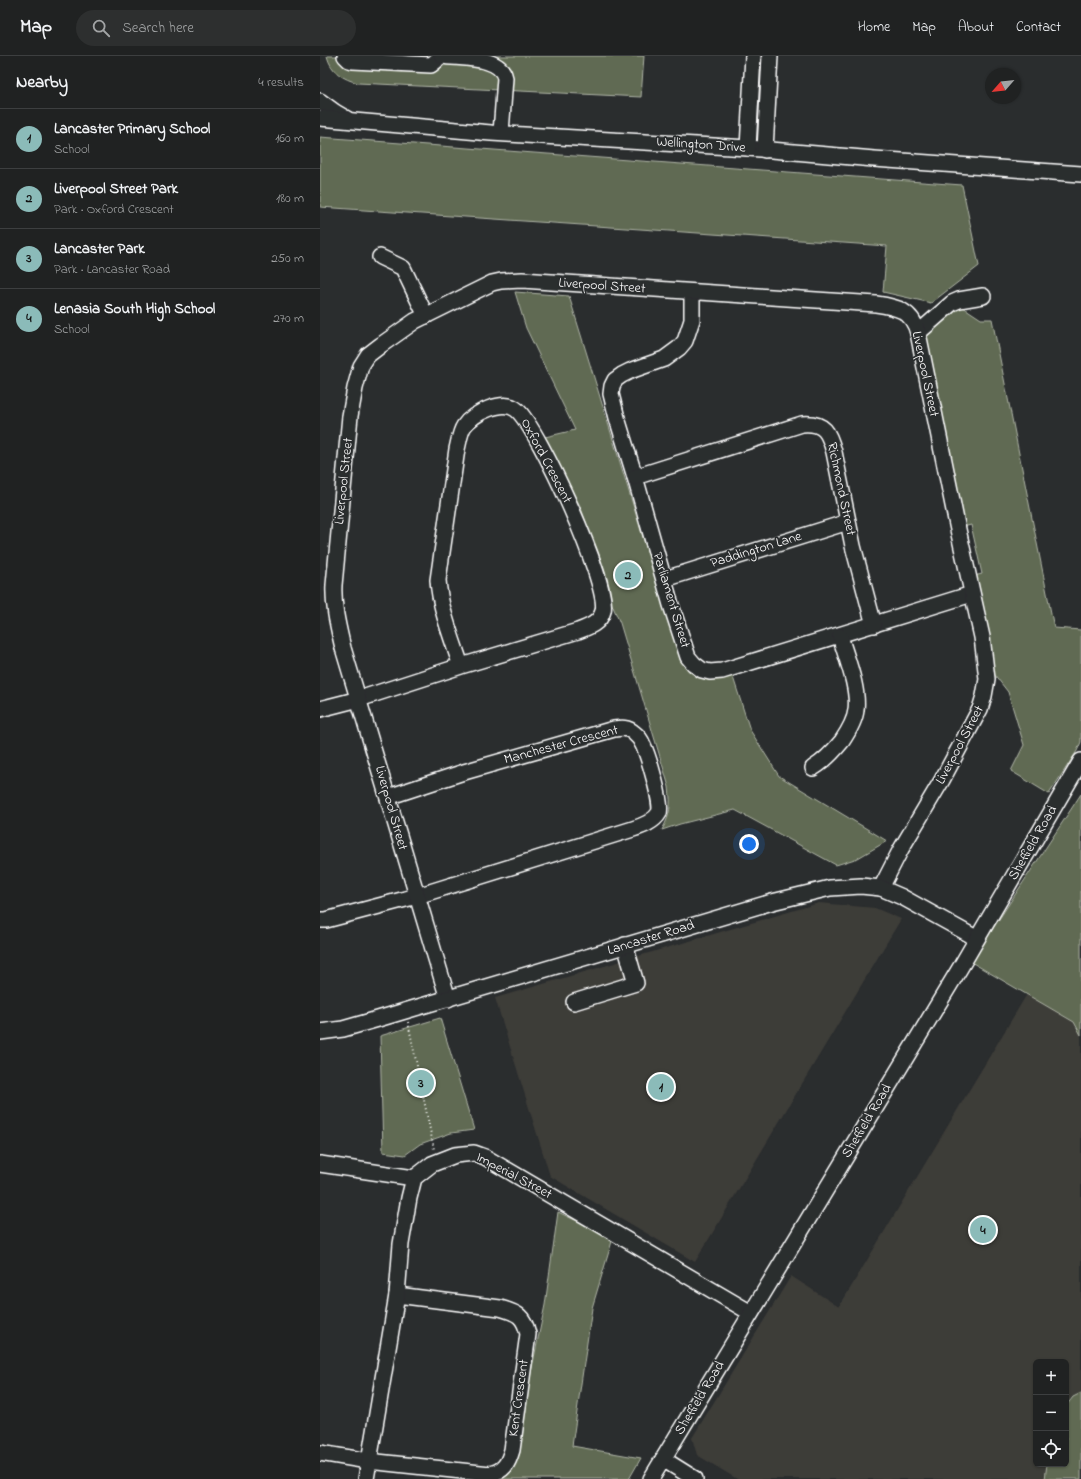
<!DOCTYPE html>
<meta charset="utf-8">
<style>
body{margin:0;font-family:"Indie Flower",sans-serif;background:#2d2f2f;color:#f1f3f6}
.controls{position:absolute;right:12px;bottom:12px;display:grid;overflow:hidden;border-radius:6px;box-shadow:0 1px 3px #0004}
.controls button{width:36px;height:36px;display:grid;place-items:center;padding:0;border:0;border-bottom:1px solid #3d3f40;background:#202222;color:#f1f3f6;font:20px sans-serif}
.compass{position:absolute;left:665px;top:12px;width:36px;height:36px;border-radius:50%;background:#202222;box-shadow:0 1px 3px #0004;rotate:242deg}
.you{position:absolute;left:429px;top:788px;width:14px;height:14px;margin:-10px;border:3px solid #fff;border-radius:50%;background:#1a73e8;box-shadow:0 0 0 6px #1a73e833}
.badge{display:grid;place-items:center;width:26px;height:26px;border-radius:50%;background:#8bbbb9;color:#111;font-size:13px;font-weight:700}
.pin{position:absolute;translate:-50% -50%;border:2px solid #fff;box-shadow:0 1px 4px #0006}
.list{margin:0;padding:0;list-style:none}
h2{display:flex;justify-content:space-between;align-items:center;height:52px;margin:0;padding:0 16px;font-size:17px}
h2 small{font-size:13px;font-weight:400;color:#a2a4a5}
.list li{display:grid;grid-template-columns:26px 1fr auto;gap:12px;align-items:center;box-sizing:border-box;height:60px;padding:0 16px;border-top:1px solid #3d3f40}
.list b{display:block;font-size:15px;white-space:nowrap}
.list p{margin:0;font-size:13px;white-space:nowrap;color:#a2a4a5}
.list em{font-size:13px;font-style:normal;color:#a2a4a5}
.icon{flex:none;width:22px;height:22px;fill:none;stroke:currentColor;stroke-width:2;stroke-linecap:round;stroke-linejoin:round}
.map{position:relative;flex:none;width:761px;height:1423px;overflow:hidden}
header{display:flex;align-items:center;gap:24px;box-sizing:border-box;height:56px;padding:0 20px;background:#202222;border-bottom:1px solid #3d3f40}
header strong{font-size:19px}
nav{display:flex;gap:22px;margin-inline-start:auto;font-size:14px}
.search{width:280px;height:36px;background:#2d2f2f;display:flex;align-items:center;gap:10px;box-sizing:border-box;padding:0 14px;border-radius:22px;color:#a2a4a5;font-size:15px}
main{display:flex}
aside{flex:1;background:#202222}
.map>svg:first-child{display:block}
</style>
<header>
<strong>Map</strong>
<div class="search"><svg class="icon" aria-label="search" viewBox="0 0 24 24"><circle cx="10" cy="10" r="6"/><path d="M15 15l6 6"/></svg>Search here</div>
<nav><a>Home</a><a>Map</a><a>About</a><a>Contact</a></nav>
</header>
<main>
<aside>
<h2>Nearby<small>4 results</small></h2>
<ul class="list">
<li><span class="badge">1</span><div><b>Lancaster Primary School</b><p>School</p></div><em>160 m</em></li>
<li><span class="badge">2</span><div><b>Liverpool Street Park</b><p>Park · Oxford Crescent</p></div><em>180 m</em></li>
<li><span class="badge">3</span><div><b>Lancaster Park</b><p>Park · Lancaster Road</p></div><em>250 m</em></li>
<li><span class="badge">4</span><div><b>Lenasia South High School</b><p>School</p></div><em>270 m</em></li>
</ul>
</aside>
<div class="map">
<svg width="761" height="1423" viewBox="0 0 761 1423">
<rect width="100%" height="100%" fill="#2a2d2e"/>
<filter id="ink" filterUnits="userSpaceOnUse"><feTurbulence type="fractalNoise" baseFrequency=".025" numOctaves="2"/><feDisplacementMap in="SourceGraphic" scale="8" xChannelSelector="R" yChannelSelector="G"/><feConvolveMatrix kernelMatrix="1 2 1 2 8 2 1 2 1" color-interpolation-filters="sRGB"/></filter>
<g filter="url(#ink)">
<g fill="#3d3c38">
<path d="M499,847L555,852L581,863L375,1206L230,1120L175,942Z"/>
<path d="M707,938L754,966L761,979V1337L752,1341L746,1350V1306H716V1408H727L725,1423H417L377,1399L372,1382L471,1220L519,1251Z"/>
</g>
<g fill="#606b52" stroke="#b0b5a8">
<path d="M7,0H324L321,41L38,27C23,23 11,16 7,0Z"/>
<path d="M0,81L642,129L659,210L611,247L563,236L567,190L0,151Z"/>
<path d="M195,236L249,240L360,602L373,618L383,621L412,618L430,674L459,720L567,785L538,802L516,809L415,754L360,768L342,774C351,757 351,750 349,731L300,567L287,537L278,500L261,452L225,381L255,374L206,272Z"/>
<path d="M643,251L661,263H672L734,572L761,574V686L757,695L729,738L691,715L704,689L688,636L674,618L654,520L662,518L651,469L643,471L605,284L608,276L634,252Z"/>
<path d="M761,738V979L754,966L651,906Z"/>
<path d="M120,962L154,1074L131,1077L100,1088L85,1099L63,1096L60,980Z"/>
<path d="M238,1156L293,1182L272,1252L252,1390L321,1402L309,1423H176L192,1408L225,1249Z"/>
<path d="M761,1337V1423H725L727,1408H746V1350L753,1341Z"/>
</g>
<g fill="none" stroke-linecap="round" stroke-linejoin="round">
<defs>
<g id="minor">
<path d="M25,0L29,4L33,5L111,9L116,5L119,0"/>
<path d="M122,0C142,3 181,0 185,22L181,77"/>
<path d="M0,45L15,56L27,63"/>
<path d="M0,62L171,77L428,92L554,103L761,118"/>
<path d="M428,92L433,0"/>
<path d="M445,94L450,0"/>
<path d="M60,201L83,212L106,260"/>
<path d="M372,236V264L365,285L359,292L344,303L310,315L302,319L295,324L292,330L291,338L297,362L315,421L351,549L368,601L374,608L382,614L390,616L402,615L652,538"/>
<path d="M598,277L632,247L639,244L663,240"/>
<path d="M315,421L482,368C505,366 509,377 514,396L533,490L554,569"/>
<path d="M345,523L528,466"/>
<path d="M0,653L39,643L141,610L258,575C269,571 280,567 283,555C290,529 219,373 197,354C184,342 153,357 144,370C140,376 139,385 137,393L118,524C120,553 132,582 141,610"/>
<path d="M493,712C505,705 513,696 522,685C528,676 535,665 536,654C539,632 526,601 520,580"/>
<path d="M0,864H6L97,840L313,773C322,770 334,766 339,757C343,748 328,699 323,689C321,684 318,680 314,677C308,671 301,672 294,673L144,716L68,741"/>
<path d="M128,943L23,592C18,570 13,551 14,529L30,360L35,332L41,310L48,299L61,289L95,265L172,227L181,225L202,224L556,248C577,251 592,254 598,277L637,469L662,581L667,623L664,640L660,653L622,724L581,793L561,832"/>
<path d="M254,946L316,927L305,889"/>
<path d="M0,976L23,973L58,963L452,846L510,832L541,830L561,832L582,841L656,882"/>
<path d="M0,1108L94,1122"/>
<path d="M0,1397L48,1405L170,1418C184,1415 188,1408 192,1394L208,1278C204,1260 198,1257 180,1252L77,1239"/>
<path d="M343,1403L375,1423"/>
<path d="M46,1423L77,1239L81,1188L89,1142L94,1122L112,1108L135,1099L154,1097L165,1101L431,1257"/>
<path d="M331,1423L640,912L761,705"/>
</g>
</defs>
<use href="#minor" stroke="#fff" stroke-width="18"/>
<path stroke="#fff" stroke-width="2" stroke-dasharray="1 3" stroke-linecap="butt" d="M88,966L114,1093"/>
<use href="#minor" stroke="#2a2d2e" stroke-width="15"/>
</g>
</g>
<g text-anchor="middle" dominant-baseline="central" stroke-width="3.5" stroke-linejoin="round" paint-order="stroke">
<g font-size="14" fill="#fff" stroke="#2a2d2e">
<text transform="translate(381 89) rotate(4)">Wellington Drive</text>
<text transform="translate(282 230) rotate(4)">Liverpool Street</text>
<text transform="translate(605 318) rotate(78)">Liverpool Street</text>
<text transform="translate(226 405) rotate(62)">Oxford Crescent</text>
<text transform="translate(24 425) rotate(-84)">Liverpool Street</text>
<text transform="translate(521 433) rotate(78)">Richmond Street</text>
<text transform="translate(436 494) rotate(-17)">Paddington Lane</text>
<text transform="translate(351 544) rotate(73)">Parliament Street</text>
<text transform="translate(241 689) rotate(-15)">Manchester Crescent</text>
<text transform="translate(640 689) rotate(-62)">Liverpool Street</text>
<text transform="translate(71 752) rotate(74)">Liverpool Street</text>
<text transform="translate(713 787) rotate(-60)">Sheffield Road</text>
<text transform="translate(331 882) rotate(-17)">Lancaster Road</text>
<text transform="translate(547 1065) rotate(-59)">Sheffield Road</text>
<text transform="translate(194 1120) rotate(28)">Imperial Street</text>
<text transform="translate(199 1342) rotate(-82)">Kent Crescent</text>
<text transform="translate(380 1342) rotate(-59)">Sheffield Road</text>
</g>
</g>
</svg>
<div class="controls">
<button>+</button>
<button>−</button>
<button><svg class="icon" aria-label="locate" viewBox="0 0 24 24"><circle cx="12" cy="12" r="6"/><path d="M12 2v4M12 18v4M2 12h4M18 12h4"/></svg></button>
</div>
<svg class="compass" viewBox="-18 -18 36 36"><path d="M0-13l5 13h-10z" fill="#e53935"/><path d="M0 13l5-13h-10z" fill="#a2a4a5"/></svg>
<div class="you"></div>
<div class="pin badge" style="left:341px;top:1031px">1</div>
<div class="pin badge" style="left:308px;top:519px">2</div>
<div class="pin badge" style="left:101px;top:1027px">3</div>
<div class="pin badge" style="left:663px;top:1174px">4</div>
</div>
</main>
